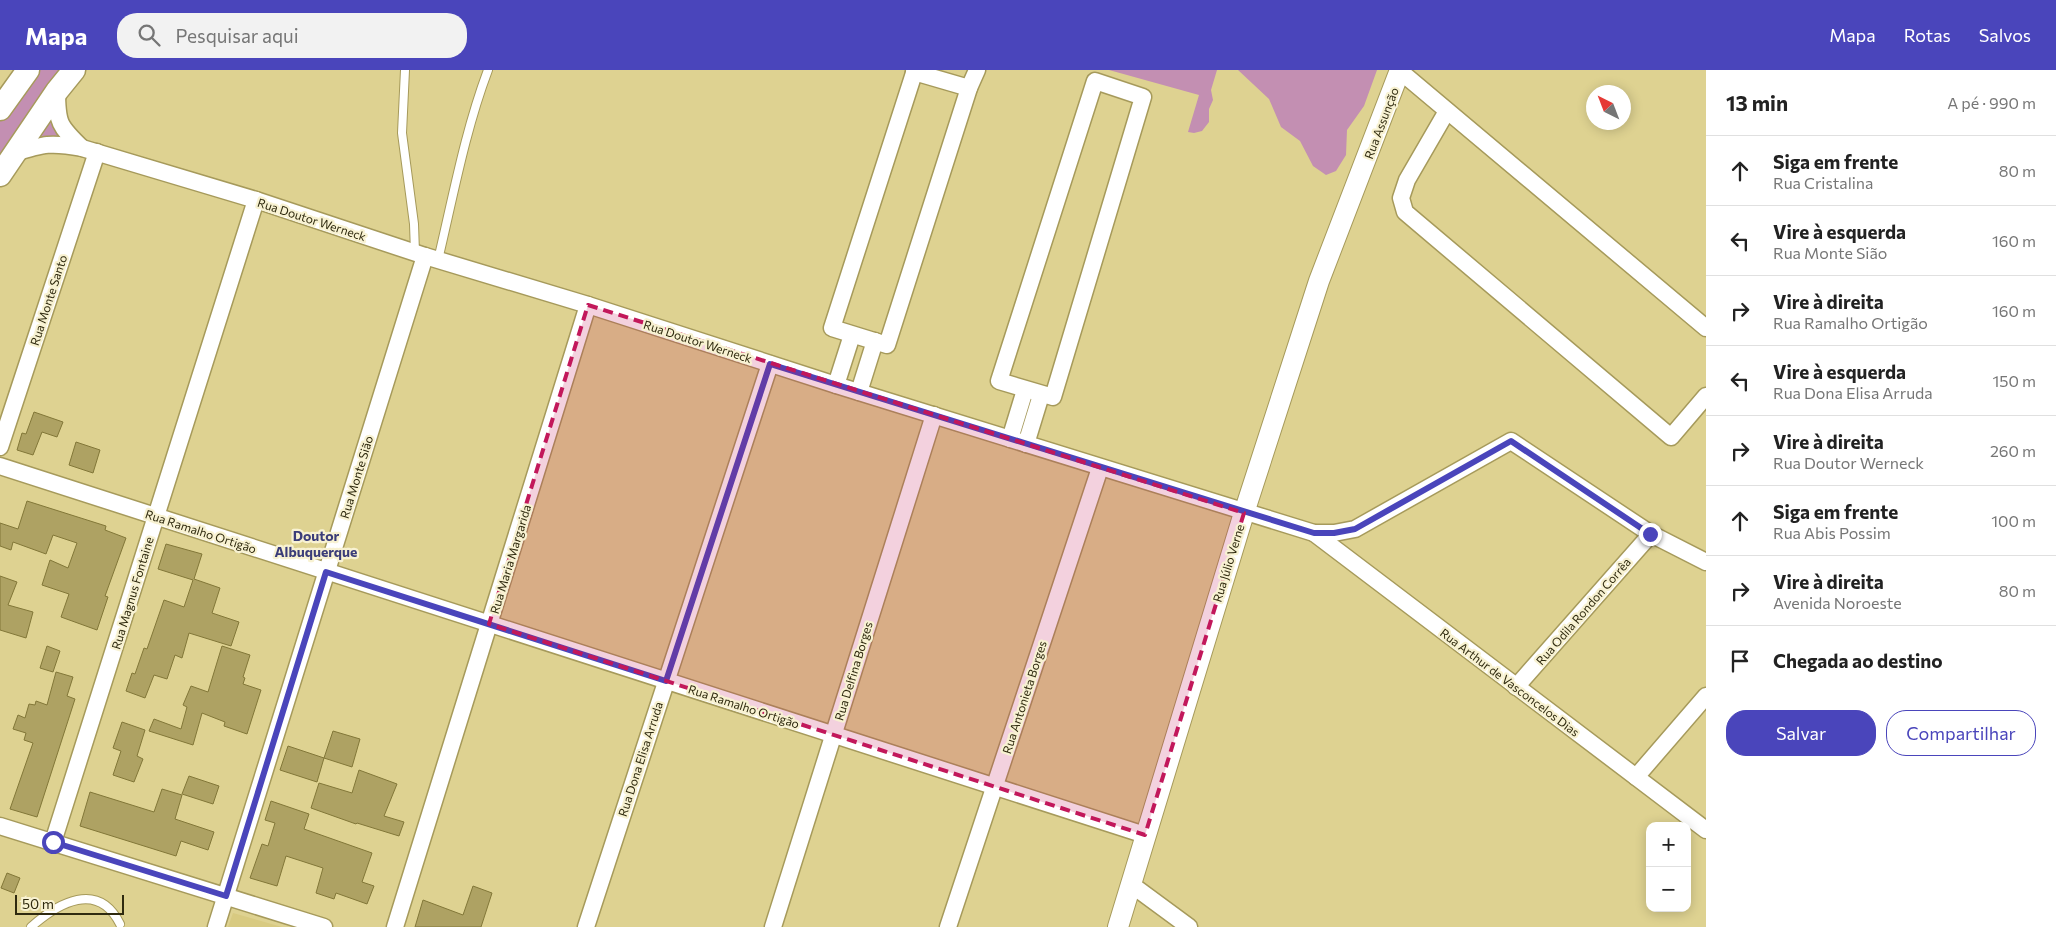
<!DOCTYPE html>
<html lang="pt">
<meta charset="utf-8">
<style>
body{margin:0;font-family:Commissioner,sans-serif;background:#f2f2f2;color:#222}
.controls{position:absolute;right:15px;bottom:15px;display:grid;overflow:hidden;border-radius:10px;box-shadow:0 2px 12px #0003}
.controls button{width:45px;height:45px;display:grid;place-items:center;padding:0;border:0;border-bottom:1px solid #e0e0e0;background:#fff;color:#222;font:25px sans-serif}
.compass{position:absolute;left:1586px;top:15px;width:45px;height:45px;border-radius:50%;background:#fff;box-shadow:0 2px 12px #0003;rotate:318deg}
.scale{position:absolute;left:15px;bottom:12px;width:109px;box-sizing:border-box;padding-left:5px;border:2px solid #2f2a0f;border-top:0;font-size:14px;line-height:18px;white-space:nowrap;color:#2f2a0f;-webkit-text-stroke:4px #f8f2d2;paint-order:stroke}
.stop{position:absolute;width:15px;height:15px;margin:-11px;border:4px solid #4a45bb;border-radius:50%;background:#fff}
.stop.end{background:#4a45bb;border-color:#fff;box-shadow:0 1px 5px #0008}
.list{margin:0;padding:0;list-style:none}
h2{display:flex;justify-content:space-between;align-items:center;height:65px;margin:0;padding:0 20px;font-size:21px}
h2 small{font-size:16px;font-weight:400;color:#767676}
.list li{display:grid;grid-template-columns:32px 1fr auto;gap:15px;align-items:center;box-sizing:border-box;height:70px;padding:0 20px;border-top:1px solid #e0e0e0}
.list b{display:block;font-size:19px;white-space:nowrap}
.list p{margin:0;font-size:16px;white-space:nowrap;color:#767676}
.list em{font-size:16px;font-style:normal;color:#767676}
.actions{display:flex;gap:10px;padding:15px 20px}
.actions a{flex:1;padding:11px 0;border:1px solid #4a45bb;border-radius:20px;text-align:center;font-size:18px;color:#4a45bb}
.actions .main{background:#4a45bb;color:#fff}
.icon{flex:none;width:28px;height:28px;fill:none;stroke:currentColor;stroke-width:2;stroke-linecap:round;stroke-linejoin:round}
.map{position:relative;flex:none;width:1706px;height:857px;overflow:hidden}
header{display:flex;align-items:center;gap:30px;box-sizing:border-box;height:70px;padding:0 25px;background:#4a45bb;color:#fff}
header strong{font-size:24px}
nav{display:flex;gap:28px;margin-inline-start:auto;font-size:18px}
.search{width:350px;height:45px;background:#f2f2f2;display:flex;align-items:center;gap:12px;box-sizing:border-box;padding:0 18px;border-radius:20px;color:#767676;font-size:19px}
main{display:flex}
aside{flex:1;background:#fff}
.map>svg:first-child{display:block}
</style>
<header>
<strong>Mapa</strong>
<div class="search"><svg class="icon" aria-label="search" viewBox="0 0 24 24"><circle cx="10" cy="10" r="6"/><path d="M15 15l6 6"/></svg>Pesquisar aqui</div>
<nav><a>Mapa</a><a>Rotas</a><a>Salvos</a></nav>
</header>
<main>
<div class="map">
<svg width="1706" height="857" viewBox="0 0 1706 857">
<rect width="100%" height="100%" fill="#ded291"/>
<path fill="#d8ca81" d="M233,843L282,857H228Z"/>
<g fill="#c38fb2">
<path d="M36,0H68L54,18L64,71L0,92V48Z"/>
<path d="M1109,0H1217L1211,20L1213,30L1209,39V52L1202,61L1194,63L1188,62L1199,25Z"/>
<path d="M1238,0H1377L1364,36L1347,60L1346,85L1336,101L1326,105L1313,96L1300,71L1281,57L1269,29Z"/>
</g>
<g fill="#aea263" stroke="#827738">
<path d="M34,342L63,352L57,367L42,362L33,385L17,380L22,363L26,364Z"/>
<path d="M76,372L100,380L93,403L69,395Z"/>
<path d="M27,431L106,456L105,460L126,468L105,526L108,527L97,560L61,547L69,524L42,515L50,490L68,498L77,473L53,465L46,484L13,472L11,480L0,476V453L18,459Z"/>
<path d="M166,474L202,484L194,509L220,518L212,543L239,552L231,576L189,563L182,588L175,585L167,609L154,605L145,628L126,621L132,603L135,604L144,578L147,579L164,530L184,537L193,510L158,499Z"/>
<path d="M0,506L17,512L8,535L33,542L26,568L0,560Z"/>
<path d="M47,576L60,581L53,602L40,598Z"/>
<path d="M222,576L250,585L243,607L245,608L243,614L261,620L247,664L224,656L225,652L202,643L193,675L149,661L154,649L181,659L187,637L183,635L191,616L208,622Z"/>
<path d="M56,602L73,607L67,626L75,629L37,747L10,739L33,673L24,670L26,663L13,659L18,645L25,648L29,634L35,635L36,631L47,635Z"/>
<path d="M122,652L145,660L137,686L143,689L134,712L113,705L121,681L113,678Z"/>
<path d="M333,661L360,669L352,697L324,688Z"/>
<path d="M288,676L324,688L317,712L280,700Z"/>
<path d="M359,700L397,714L384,746L404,752L399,766L357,753L356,754L311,738L319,713L352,723Z"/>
<path d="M189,706L219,716L213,734L182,724Z"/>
<path d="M162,719L182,725L175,749L214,762L208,780L181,771L176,786L80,756L90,722L154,742Z"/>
<path d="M271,731L309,744L304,759L372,783L362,812L374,816L367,834L336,823L334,829L316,823L323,798L286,786L277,816L250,808L262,774L268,776L275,753L265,750Z"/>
<path d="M7,803L20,808L14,823L1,818Z"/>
<path d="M473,816L492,823L481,857H415L423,830L463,845Z"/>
</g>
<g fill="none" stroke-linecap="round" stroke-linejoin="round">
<defs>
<g id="service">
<path d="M405,0L402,63L414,154L415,183"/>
<path d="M438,190C453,127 465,61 488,0"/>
<path d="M31,857C58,833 98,810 120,854"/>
</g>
<g id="minor">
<path d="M915,0L832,258L887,275L969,18L977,0"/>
<path d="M1400,1L1706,258"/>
<path d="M914,2L969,18"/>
<path d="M1095,11L1143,27L1053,327L999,311Z"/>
<path d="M57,21C57,53 59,56 82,78"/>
<path d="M1447,41L1407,110L1401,128L1405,142L1671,367L1706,326"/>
<path d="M14,83C44,74 51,72 82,78L256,130L425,186L588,235L836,315L1314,463H1334L1355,459L1511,371L1651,464L1706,492"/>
<path d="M836,315L852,265"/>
<path d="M859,322L875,271"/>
<path d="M1010,369L1025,320"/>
<path d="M1026,374L1041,325"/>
<path d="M0,377L97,82"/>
<path d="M0,396L1145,765"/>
<path d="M1314,463L1706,760"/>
<path d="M1516,617L1651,464"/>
<path d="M1636,707L1706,626"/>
<path d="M0,756L324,857"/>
<path d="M53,772L256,130"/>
<path d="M1132,815L1189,857"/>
<path d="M216,857L425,186"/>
<path d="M395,857L588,235"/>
<path d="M586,857L770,294"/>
<path d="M773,857L934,345"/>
<path d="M948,857L1100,398"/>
</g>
<path id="tertiary" d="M1118,857L1244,443L1319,211L1400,0"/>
<g id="secondary">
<path d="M0,39L28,0"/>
<path d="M0,105L57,21L74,0"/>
</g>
</defs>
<use href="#service" stroke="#a69a5b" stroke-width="10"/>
<use href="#minor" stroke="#a69a5b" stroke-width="19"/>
<use href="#tertiary" stroke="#a69a5b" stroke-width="22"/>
<use href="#secondary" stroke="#a69a5b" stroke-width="25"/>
<use href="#service" stroke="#fff" stroke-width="8"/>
<use href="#minor" stroke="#fff" stroke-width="16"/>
<use href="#tertiary" stroke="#fff" stroke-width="20"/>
<use href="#secondary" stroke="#fff" stroke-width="22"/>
</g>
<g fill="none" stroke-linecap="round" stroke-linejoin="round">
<path stroke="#4a45bb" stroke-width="6" d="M53,772L226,826L326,502L666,611L770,294L1314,463H1334L1355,459L1511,371L1650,464"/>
</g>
<path fill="#c2185b" fill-opacity="0.2" stroke="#c2185b" stroke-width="4" stroke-dasharray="10 6" stroke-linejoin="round" d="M588,235L1244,443L1145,765L489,554Z"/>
<g text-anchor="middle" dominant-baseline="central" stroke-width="4.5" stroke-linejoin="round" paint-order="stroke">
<g font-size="12" fill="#2f2a0f" stroke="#f8f2d2">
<text transform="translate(1381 53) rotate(-69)">Rua Assunção</text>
<text transform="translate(312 149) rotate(18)">Rua Doutor Werneck</text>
<text transform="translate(48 230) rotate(-72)">Rua Monte Santo</text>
<text transform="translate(698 271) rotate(18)">Rua Doutor Werneck</text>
<text transform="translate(356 407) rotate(-73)">Rua Monte Sião</text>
<text transform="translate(201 461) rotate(18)">Rua Ramalho Ortigão</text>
<text transform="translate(510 489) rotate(-73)">Rua Maria Margarida</text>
<text transform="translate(1228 493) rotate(-73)">Rua Júlio Verne</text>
<text transform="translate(132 523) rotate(-73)">Rua Magnus Fontaine</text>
<text transform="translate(1583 541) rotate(-49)">Rua Odila Rondon Corrêa</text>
<text transform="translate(853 601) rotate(-73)">Rua Delfina Borges</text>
<text transform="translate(1510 612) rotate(37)">Rua Arthur de Vasconcelos Dias</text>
<text transform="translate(1024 627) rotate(-72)">Rua Antonieta Borges</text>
<text transform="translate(744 636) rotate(18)">Rua Ramalho Ortigão</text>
<text transform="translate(640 689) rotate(-72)">Rua Dona Elisa Arruda</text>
</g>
<g font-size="14" font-weight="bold" fill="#3b3d79" stroke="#f8f2d2">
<text x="316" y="465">Doutor<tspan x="316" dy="16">Albuquerque</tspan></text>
</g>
</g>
</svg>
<div class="controls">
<button>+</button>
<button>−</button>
</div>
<svg class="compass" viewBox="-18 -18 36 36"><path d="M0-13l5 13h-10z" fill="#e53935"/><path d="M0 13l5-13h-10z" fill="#767676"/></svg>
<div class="scale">50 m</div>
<div class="stop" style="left:53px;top:772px"></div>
<div class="stop end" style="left:1650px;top:464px"></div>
</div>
<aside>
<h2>13 min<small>A pé · 990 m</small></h2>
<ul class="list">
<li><svg class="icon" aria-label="ahead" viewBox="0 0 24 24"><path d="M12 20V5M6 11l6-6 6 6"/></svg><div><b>Siga em frente</b><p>Rua Cristalina</p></div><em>80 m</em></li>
<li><svg class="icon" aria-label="left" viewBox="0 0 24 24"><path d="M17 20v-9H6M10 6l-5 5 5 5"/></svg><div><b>Vire à esquerda</b><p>Rua Monte Sião</p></div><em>160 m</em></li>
<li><svg class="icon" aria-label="right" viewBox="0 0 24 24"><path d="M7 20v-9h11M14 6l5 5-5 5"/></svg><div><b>Vire à direita</b><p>Rua Ramalho Ortigão</p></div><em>160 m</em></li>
<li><svg class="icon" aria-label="left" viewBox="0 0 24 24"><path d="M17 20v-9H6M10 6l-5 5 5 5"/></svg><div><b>Vire à esquerda</b><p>Rua Dona Elisa Arruda</p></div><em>150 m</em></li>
<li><svg class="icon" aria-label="right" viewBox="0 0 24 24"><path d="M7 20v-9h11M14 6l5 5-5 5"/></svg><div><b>Vire à direita</b><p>Rua Doutor Werneck</p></div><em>260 m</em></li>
<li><svg class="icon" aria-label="ahead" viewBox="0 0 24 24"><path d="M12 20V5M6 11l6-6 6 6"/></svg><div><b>Siga em frente</b><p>Rua Abis Possim</p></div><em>100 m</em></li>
<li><svg class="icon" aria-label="right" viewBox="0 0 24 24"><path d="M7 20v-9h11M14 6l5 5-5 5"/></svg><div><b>Vire à direita</b><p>Avenida Noroeste</p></div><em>80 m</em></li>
<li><svg class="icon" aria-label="arrive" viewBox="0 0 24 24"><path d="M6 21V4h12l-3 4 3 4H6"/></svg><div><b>Chegada ao destino</b></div></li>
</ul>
<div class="actions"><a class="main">Salvar</a><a>Compartilhar</a></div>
</aside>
</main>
